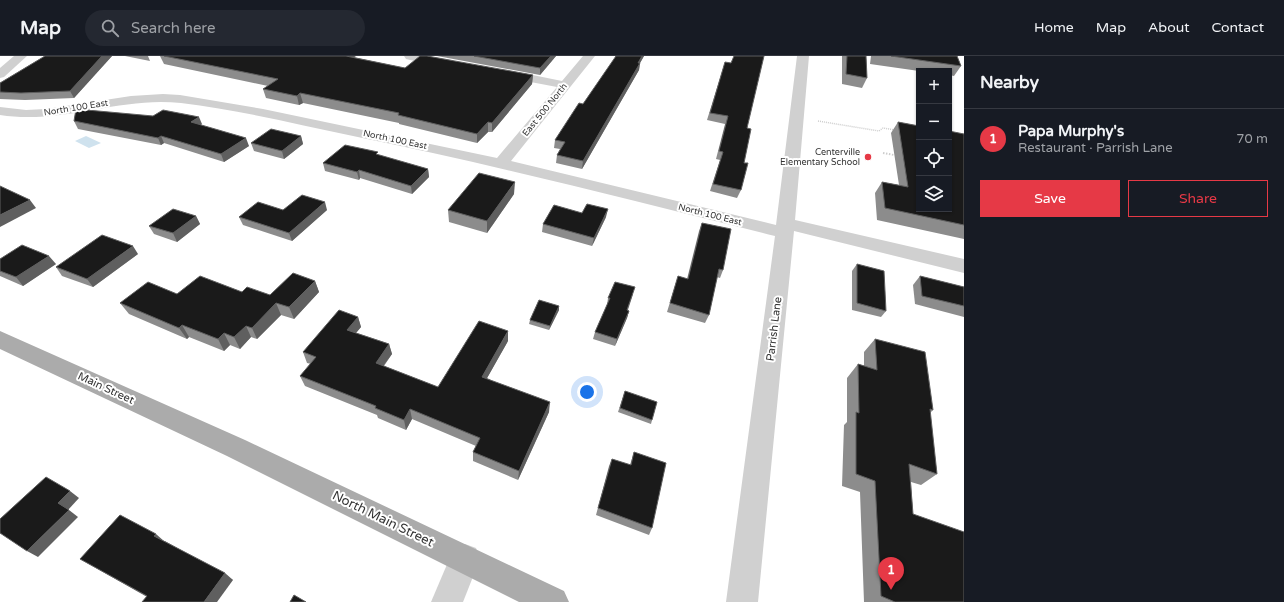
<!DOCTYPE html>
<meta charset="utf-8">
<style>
body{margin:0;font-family:"Varela Round",sans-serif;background:#242831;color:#f1f3f6}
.controls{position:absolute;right:12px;top:12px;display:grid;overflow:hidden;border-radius:0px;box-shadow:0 1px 3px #0004}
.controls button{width:36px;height:36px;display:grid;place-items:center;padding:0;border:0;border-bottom:1px solid #363941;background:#171b24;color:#f1f3f6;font:20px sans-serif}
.you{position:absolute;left:587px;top:336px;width:14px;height:14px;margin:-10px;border:3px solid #fff;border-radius:50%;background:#1a73e8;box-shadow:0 0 0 6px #1a73e833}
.badge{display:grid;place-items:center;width:26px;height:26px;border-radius:50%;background:#e63946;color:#fff;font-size:13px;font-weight:700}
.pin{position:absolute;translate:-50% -33px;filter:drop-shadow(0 1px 2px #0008)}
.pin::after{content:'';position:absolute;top:21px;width:14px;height:12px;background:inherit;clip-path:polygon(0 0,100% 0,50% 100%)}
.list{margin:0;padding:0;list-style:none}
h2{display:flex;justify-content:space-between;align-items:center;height:52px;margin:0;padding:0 16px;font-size:17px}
h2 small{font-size:13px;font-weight:400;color:#9ea1a6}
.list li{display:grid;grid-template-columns:26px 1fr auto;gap:12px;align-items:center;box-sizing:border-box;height:60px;padding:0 16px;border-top:1px solid #363941}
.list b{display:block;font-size:15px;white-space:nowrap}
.list p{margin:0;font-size:13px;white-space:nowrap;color:#9ea1a6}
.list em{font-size:13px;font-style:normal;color:#9ea1a6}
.actions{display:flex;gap:8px;padding:12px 16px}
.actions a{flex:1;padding:9px 0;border:1px solid #e63946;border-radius:0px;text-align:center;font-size:14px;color:#e63946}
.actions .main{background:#e63946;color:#fff}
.icon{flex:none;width:22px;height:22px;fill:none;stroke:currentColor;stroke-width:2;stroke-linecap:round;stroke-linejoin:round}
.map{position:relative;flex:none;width:964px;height:546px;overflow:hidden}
header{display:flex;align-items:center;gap:24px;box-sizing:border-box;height:56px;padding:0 20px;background:#171b24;border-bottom:1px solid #363941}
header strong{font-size:19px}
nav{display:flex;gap:22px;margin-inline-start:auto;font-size:14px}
.search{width:280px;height:36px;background:#242831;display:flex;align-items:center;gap:10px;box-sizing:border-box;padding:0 14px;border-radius:22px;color:#9ea1a6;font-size:15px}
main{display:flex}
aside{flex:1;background:#171b24}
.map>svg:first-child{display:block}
</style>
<header>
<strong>Map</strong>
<div class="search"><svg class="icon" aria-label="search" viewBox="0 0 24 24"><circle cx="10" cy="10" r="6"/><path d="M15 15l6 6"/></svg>Search here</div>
<nav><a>Home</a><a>Map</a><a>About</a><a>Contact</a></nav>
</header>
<main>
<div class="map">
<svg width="964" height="546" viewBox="0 0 964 546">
<rect width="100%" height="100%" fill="#fff"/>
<path fill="#cfe2ee" d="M86,80L101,87L89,92L75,85Z"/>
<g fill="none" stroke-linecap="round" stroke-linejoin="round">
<path stroke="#cdcdcd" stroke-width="1.5" stroke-dasharray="1 1" stroke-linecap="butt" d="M818,65L879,75L883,72L895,74"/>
<path stroke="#cdcdcd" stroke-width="2" stroke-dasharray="1.5 1.5" stroke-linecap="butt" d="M883,97L894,99"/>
<g fill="#d0d0d0" fill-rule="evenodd">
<path d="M14,0H27L4,21L0,22V12Z"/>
<path d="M404,0H429L452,4L454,7L452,10L448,11L410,4L406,3Z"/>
<path d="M583,0H595L511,105L776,169L797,0H809L795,164L964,203V217L794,175L758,546H726L775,180C635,145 495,109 353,80C296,68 239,54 181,47C120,40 62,69 0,59V51L26,54L46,53L131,40L163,38L180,39L263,53L497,102L557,31L499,20L497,17L499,14L503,13L562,25Z"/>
<path d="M465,488L476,492L480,503L463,546H431L454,492Z"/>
</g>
<path fill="#ababab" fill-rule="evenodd" d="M0,275L245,384L564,535L569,546H519L227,400L0,293Z"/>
</g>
<g fill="#8c8c8c">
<path d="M45,0H112L74,42L25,44L0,43V27Z"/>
<path d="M125,0H148L150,5Z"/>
<path d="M160,0H356L353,1L405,12L533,19L532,28L492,76H488L477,87L399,68V67L303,47L299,49L266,42L263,33L268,30L164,8Z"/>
<path d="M437,0H556L540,19Z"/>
<path d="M615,0H644L640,7L639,14L582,113L556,107L557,99L560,93L554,92L555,84L583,48L615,2Z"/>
<path d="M842,0H866L867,22L862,32L842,28Z"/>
<path d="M871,0H957L961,10L954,20L949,19V15H919L870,8Z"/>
<path d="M725,6L747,72L741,134L737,142L710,135L720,104L716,103L725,68L707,64Z"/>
<path d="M74,65L202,68L200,69L249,90L224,106L164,87L161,89L78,73Z"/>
<path d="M898,66L964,78V183L877,164L875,137L882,126L899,129L891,77Z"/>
<path d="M301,80L303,88L284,103L254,95L251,87Z"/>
<path d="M378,99L428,113L429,121L412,138L360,122L359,124L325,115L323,107Z"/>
<path d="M514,138L487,177L449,166L448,154Z"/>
<path d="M283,154H327L292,185L243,169L239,161Z"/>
<path d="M196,160L200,168L177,186L154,178L149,170Z"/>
<path d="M606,161L592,190L542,176L543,168Z"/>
<path d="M702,167L723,214L720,222L717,221L709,259L705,267L667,256L678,220L687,223L699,175Z"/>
<path d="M138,198L93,231L62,220L56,211Z"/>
<path d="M0,203L56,208L23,230L0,220Z"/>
<path d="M857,208L886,255L881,261L852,254V215Z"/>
<path d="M920,220L964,231V261L915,248L913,229Z"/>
<path d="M315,225L319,236L294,263L281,259L257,283L251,281L240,293L230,289L224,295L189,281L187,283L129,258L120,247L177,238L242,236L270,239Z"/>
<path d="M633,238L628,254L629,255L627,262L615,290L593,283L595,276L607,249L608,242Z"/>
<path d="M559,250V254L549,274L529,268L530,264Z"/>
<path d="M358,261L361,271L356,277L389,288L392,298L384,310L438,331L508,285L487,322L549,356L518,424L473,405V396L476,390L412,363L406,374L378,362L377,359L305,330L300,320L311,308L307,307L303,296Z"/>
<path d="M875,283L933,354L930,357L937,418L921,429L911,426L913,458L964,546H864L860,436L842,430L844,369L847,366V322L858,308L864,310V296Z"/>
<path d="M625,335L652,364L651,368L618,356Z"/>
<path d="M634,396L652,472L649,479L596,459L609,410L612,403L630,409Z"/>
<path d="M165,485L233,524L147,541L80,503Z"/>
</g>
<g fill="#5f5f5f">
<path d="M102,0H112L74,42L70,35Z"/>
<path d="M341,0H356L342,8Z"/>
<path d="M551,0H556L540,19V12Z"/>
<path d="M642,0H644L640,7L639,14L582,113L583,105Z"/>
<path d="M533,19L532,28L492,76V67Z"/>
<path d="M300,37L303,47L299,49L297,40Z"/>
<path d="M199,61L202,68L194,74L191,66Z"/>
<path d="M488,66V76L477,87V78Z"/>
<path d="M161,80L164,87L161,89L158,82Z"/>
<path d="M301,80L303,88L284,103L282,95Z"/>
<path d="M246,82L249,90L224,106L221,98Z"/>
<path d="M428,113L429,121L412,138L411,130Z"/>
<path d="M359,114L360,122L359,124L357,116Z"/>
<path d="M515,126L514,138L487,177V165Z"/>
<path d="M30,144L36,152L0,171V159Z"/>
<path d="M325,146L327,154L292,185L289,177Z"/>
<path d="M608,153L606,161L592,190L594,182Z"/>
<path d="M196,160L200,168L177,186L173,177Z"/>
<path d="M133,190L138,198L93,231L87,223Z"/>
<path d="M49,200L56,208L23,230L16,221Z"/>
<path d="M315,225L319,236L294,263L289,251Z"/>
<path d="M276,247L281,259L257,283L252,272Z"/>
<path d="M559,250V254L549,274L550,270Z"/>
<path d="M629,255L627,262L615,290L617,283Z"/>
<path d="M358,261L361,271L350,284L347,274Z"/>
<path d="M182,269L189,281L187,283L179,272Z"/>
<path d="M246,270L251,281L240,293L234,281Z"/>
<path d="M508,275V285L482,331V321Z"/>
<path d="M224,277L230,289L224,295L218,283Z"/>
<path d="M389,288L392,298L378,317L376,307Z"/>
<path d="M550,346L549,356L518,424L519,415Z"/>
<path d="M410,353L412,363L406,374L404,364Z"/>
<path d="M70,435L79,442L68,454L58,447Z"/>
<path d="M69,454L78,461L38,501L27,495Z"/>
<path d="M156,478L165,486L154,480Z"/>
<path d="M225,517L233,524L217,546H204Z"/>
</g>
<g fill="#1a1a1a" stroke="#5f5f5f">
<path d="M45,0H102L70,35L21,37L0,36V27Z"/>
<path d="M164,0H346L405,12L420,0H427L533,19L492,67L488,66L477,78L398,59L399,57L300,37L297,40L263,33L278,23Z"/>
<path d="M474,0H551L540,12Z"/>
<path d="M616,0H642L638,7H640L583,105L557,99L565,86L555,84L579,47L583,48Z"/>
<path d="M734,0H764L747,72L751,73L744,107H748L741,134L713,128L723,96L719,95L728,60L710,57L725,6L731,7Z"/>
<path d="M847,0H866L867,22L846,18Z"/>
<path d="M891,0H957L961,10Z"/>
<path d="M76,53L153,60L163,54L199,61L191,66L246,82L221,98L161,80L158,82L74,65Z"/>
<path d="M898,66L919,70V153H949V75L964,78V169L885,152L882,126L908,131Z"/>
<path d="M271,73L301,80L282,95L251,87Z"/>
<path d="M345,89L378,96L376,98L428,113L411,130L359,114L357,116L323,107Z"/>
<path d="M479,117L515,126L487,165L448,154Z"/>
<path d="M0,130L30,144L0,159Z"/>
<path d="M302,139L325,146L289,177L239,161L258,146L283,154Z"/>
<path d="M587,148L608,153L594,182L543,168L554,149L582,157Z"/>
<path d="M173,153L196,160L173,177L149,170Z"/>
<path d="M702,167L731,173L723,214L719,213L709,259L670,247L678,220L688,223Z"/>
<path d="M102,179L133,190L87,223L56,211Z"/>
<path d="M22,189L49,200L16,221L0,215V203Z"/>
<path d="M857,208L884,215L886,255L857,247Z"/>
<path d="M293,217L315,225L289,251L276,247L252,272L246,270L234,281L224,277L218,283L182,269L179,272L120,247L148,226L177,238L200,220L242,236L247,231L270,239Z"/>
<path d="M920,220L964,231V250L922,240Z"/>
<path d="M615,226L635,231L627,254L629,255L617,283L595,276L610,242H608Z"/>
<path d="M539,244L559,250L550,270L530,264Z"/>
<path d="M339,254L358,261L347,274L389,288L376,307L438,331L479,265L508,275L482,321L550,346L519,415L473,396L480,382L410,353L404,364L375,352L376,350L300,320L316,301L303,296Z"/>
<path d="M875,283L925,296L933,354L930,353L937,418L909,408L913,458L964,476V546H895L881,540L875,425L856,418V356L859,357L858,308L877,314Z"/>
<path d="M625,335L657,346L652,364L620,352Z"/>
<path d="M634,396L666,407L652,472L598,452L612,403L631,409Z"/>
<path d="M46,421L70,435L58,447L69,454L27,495L0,477V463Z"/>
<path d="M120,459L156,478L154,480L225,517L204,546H142L147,540L80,503Z"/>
<path d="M294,539L306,546H290Z"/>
</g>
<circle fill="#e63946" stroke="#fff" stroke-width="1.5" cx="868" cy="101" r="4"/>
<g text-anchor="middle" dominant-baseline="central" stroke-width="4" stroke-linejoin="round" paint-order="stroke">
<g font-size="9" fill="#333" stroke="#fff">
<text transform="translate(76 52) rotate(-9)">North 100 East</text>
<text transform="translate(545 54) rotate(-51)">East 500 North</text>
<text transform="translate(395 84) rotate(12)">North 100 East</text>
<text transform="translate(710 159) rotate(14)">North 100 East</text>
</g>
<g font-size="9" fill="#333" stroke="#fff" text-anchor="end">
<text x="860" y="96">Centerville<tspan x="860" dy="10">Elementary School</tspan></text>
</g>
<g font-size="11" fill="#333" stroke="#fff">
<text transform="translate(774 273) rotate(-83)">Parrish Lane</text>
<text transform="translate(106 332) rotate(25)">Main Street</text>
</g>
<g font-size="13" fill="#333" stroke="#fff">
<text transform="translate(383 463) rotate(26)">North Main Street</text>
</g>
</g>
</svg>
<div class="controls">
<button>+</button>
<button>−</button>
<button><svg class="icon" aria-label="locate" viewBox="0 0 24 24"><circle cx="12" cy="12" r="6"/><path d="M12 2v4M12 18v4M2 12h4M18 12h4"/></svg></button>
<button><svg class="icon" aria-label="layers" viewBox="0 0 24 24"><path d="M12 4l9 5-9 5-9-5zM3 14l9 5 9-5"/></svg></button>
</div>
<div class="you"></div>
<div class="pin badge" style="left:891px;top:534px">1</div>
</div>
<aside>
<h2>Nearby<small></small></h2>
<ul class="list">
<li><span class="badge">1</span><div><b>Papa Murphy's</b><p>Restaurant · Parrish Lane</p></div><em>70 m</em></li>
</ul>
<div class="actions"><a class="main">Save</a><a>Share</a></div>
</aside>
</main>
